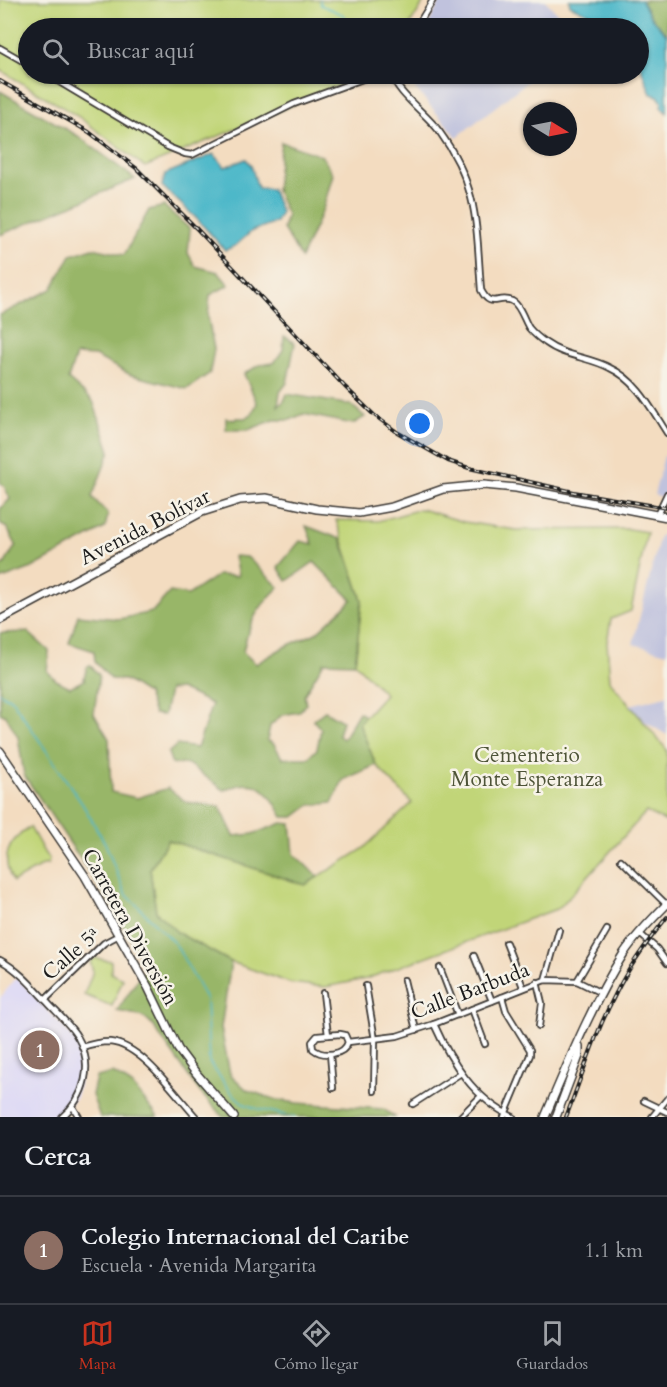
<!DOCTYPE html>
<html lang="es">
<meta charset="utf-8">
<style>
body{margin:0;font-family:Cardo,serif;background:#242831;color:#f1f3f6}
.compass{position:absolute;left:523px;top:102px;width:54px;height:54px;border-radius:50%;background:#171b24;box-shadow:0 2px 4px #0004;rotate:100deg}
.you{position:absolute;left:420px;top:424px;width:21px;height:21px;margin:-15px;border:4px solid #fff;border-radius:50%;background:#1a73e8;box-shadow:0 0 0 9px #1a73e833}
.badge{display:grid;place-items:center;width:39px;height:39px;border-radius:50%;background:#c8321e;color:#fff;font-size:20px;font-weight:700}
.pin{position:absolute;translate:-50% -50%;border:3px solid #fff;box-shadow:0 2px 6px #0006}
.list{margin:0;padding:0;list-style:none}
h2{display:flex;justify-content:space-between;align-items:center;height:78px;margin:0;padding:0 24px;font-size:26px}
h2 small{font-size:20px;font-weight:400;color:#9ea1a6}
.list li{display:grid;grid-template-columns:39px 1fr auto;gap:18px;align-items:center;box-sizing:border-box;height:108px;padding:0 24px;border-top:2px solid #363941}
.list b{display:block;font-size:22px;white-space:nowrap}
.list p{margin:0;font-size:20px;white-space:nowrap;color:#9ea1a6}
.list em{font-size:20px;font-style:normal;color:#9ea1a6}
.icon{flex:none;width:33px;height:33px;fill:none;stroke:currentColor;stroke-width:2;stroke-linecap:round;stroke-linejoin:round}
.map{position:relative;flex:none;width:667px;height:1117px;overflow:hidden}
.search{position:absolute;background:#171b24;box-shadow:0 2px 4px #0004;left:18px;right:18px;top:18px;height:66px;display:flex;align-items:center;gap:15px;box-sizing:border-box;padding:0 21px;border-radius:33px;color:#9ea1a6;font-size:22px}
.sheet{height:186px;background:#171b24}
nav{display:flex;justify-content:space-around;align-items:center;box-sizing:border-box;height:84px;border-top:2px solid #363941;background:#171b24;font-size:16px;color:#9ea1a6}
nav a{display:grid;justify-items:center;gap:3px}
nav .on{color:#c8321e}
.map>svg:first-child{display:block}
</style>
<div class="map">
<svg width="667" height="1117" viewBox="0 0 667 1117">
<rect width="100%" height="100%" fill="#f7f3e8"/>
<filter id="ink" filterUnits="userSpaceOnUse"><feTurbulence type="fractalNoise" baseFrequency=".0167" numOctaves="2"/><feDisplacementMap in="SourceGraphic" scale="12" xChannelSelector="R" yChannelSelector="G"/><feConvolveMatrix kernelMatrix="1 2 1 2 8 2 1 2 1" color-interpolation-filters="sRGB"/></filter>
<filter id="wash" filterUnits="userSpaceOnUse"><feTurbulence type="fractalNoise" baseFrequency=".008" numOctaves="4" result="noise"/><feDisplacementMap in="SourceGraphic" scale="24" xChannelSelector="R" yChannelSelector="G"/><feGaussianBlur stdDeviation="1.35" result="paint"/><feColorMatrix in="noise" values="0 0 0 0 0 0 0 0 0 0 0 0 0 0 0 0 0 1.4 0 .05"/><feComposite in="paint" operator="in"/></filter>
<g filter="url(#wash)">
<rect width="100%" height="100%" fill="#f3dcc0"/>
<path fill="#dad6f7" d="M17,977L78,1043L80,1057L79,1084L76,1097L63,1113L57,1117H0V998Z"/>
<g fill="#c0c2dd">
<path d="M441,0H545L557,13L577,28H426Z"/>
<path d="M407,74H537L457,137L414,87Z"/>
<path d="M664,456H667V498L654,495Z"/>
<path d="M660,535L667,537V653L633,644Z"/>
<path d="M667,693V735L645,722L630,705L666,696Z"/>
</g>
<g fill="#c1d578" stroke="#6e784a" stroke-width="1.5">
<path d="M0,0H425L408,28H28V74H367L145,167L79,117L0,70Z"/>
<path d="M421,509L464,522L516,530L629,529L647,532L631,611L611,619L607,642L610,681L667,750V822L646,812L559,908L366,979L325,987L290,983L231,962L178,933L156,912L150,869L168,840L305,885L363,849L412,803L376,765L359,723L385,694L355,663L362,600L336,520L378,521Z"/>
<path d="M30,827L45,854L49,858L48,864L43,865L13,882C0,857 8,841 30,827Z"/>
<path d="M94,958L111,961V973L123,979L112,1006L84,995L93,971L90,962Z"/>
</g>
<g fill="#98b668" stroke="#5a6942" stroke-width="1.5">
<path d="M641,0H667V35L650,16Z"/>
<path d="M0,91L78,136L135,179L0,235Z"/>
<path d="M281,142L322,156L333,174L323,209L301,258L283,229L287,215L276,190Z"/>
<path d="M164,206L190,229L188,253L195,266L218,272L229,285L210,295L208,317L214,349L210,373L187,389L131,375L95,356L76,355L68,379L93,401L110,451L92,497L108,514L105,528L32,568L0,580V565H4L16,545L7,528L0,524V509L10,499L4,486L0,483V315L52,289L71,255L93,248L124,255L149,210Z"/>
<path d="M284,336L295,343L287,383L280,392L278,406L284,401L287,394L351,405L365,417L353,424L303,414L290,420H274L248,430H226V418L235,420L236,418H245L252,414L257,403L244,374L259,365L274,363L283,350Z"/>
<path d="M306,526L341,539L362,600L355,663L324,662L304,695L306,704L299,712L282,715L270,726L267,740L274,744L282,758H308L317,749L321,729L313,720L325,711L342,721L338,735L343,739L359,712L365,716L359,723L376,765L343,780L332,803L310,805L294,817H283C267,788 257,776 224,790L188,764H172L168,753L177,745L197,748L212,704L180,689L169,690L164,715L154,714L147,694L125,680L111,679L95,662L94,651L69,643L78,615L119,619L152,612L170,592L188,595L218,575L238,576L234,556L247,557L279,587C257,608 249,622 243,652L256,664L284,647L316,633L352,600L314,562L287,581L278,567L300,541L313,544Z"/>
<path d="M28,632L49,651L47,671L56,680L70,687L85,680L84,678L87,667L90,665L99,675L94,714L109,739L111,792L137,798L168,788L186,802L220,807L234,836L253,834L282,823L291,824L294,854L318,877L305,885L168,840L150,869L156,912L178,933L231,962L221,1028L230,1074L247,1090L277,1100L297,1103L383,1109L395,1117H223L200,1092L157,1032C150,1015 133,1014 117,1011L146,967L108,900L24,775L18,737L6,716L0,713V633Z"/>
<path d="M113,1073L132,1085L158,1117H100L92,1095L96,1077Z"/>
</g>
<g fill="#4db8c9" stroke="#346a72" stroke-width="1.5">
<path d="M569,0H641L650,16L667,35V113L661,107L662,102L658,96L651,94L639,63L638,28H603L592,15L570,5Z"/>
<path d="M214,154L225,167L246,159L251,165L258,188L272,189L281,212L276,222L252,231L235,246L225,250L197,219L162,186L165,174Z"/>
</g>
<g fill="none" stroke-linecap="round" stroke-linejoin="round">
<g stroke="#4db8c9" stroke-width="1.5">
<path d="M320,0L321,5L344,15L351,28"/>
<path d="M0,693L12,700L83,805L105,843L125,893L176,945L206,999L209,1062L231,1092L244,1104L258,1109L295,1117"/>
</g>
</g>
</g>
<g filter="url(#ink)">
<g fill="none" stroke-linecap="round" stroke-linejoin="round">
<defs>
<g id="minor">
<path d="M416,28L433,0"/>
<path d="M0,48L28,64"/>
<path d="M46,74L168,147L185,154L192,155L294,104L371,76L389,74"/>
<path d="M392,74C396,93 427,114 439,131C479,186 476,225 481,290C491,310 498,295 512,301C520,305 524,320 529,328C534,334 540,339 546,343C565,357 590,357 610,368C637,380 652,410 667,433"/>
<path d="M657,515L667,494"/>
<path d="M621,860L666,904"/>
<path d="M640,934L657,949L667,963"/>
<path d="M506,943L523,987"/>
<path d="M474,956L492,1001"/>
<path d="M0,960C19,970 33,987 48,1003C58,1014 71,1025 78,1038C94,1065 85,1097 62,1117"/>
<path d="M440,968L458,1015"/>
<path d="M404,980L416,1030"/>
<path d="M545,980L559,930"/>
<path d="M577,981L607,930"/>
<path d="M537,982L542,1003L539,1026"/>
<path d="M366,986L375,1040L374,1091"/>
<path d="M323,993L328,1035"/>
<path d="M502,997L506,1011L530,1050V1055L504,1117"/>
<path d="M45,1000L104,943L119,935"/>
<path d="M472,1009L485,1044"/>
<path d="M434,1024C451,1062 474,1099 513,1117"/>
<path d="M340,1034L345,1035L348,1042C344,1056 323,1057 313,1049L312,1042L317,1036Z"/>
<path d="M348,1042L397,1036L434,1024L545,980L577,981L601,993"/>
<path d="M82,1047C91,1044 100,1042 110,1042C142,1045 175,1094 196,1117"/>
<path d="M330,1054L333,1088"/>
<path d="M644,1101L667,1112"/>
<path d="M413,1104L461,1073"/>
<path d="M73,1107L79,1117"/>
<path d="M460,1117L481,1096"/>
<path d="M652,1117L667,1099"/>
</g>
<g id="secondary">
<path d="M0,620L202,512L240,500L266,498L317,509L359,513L392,507L443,489L484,485L516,488L667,517"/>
<path d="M0,751L85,876L148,987L178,1049L196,1073L234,1117"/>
<path d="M545,1117C568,1063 593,1002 624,953C636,935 652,919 667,904"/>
<path d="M556,1117L579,1056V1046"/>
</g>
</defs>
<use href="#minor" stroke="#3c3935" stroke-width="8"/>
<use href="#secondary" stroke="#3c3935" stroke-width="10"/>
<use href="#minor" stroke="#fff" stroke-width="4.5"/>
<use href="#secondary" stroke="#fff" stroke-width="7"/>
<defs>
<g id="rail">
<path d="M0,81L89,132L136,168L196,228L345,387L374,415L397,432L448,461L469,468L574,492L667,508"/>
<path d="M566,1117C582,1076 595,1033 616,993C629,966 648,941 667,917"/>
</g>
</defs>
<use href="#rail" stroke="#1c1c1c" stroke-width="4"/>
<use href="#rail" stroke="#f7f3e8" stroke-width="1.5" stroke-dasharray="4.5" stroke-linecap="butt"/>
</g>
</g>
<g text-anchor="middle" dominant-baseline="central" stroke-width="5" stroke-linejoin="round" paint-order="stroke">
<g font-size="21" fill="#1c1c1c" stroke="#f7f3e8">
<text transform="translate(145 527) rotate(-27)">Avenida Bolívar</text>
<text transform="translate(130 927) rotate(61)">Carretera Diversión</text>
<text transform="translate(71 954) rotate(-41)">Calle 5ª</text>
<text transform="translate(470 991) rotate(-21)">Calle Barbuda</text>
</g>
<g font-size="21" fill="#4e5438" stroke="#f7f3e8">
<text x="527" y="755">Cementerio<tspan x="527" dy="24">Monte Esperanza</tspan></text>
</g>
</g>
</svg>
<svg class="compass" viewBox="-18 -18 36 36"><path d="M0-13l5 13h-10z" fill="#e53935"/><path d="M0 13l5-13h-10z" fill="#9ea1a6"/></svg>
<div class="you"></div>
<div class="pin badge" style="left:40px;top:1050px;background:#8d6e63">1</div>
<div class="search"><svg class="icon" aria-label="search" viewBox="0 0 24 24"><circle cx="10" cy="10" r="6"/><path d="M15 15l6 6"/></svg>Buscar aquí</div>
</div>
<section class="sheet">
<h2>Cerca<small></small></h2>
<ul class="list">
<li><span class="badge" style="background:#8d6e63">1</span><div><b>Colegio Internacional del Caribe</b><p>Escuela · Avenida Margarita</p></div><em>1.1 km</em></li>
</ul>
</section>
<nav>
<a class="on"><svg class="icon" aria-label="map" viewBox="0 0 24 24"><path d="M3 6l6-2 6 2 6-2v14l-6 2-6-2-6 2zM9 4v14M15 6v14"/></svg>Mapa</a>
<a><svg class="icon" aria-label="directions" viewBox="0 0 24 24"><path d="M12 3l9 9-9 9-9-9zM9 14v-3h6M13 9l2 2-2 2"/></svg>Cómo llegar</a>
<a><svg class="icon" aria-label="saved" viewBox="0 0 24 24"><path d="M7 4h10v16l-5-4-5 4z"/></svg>Guardados</a>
</nav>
